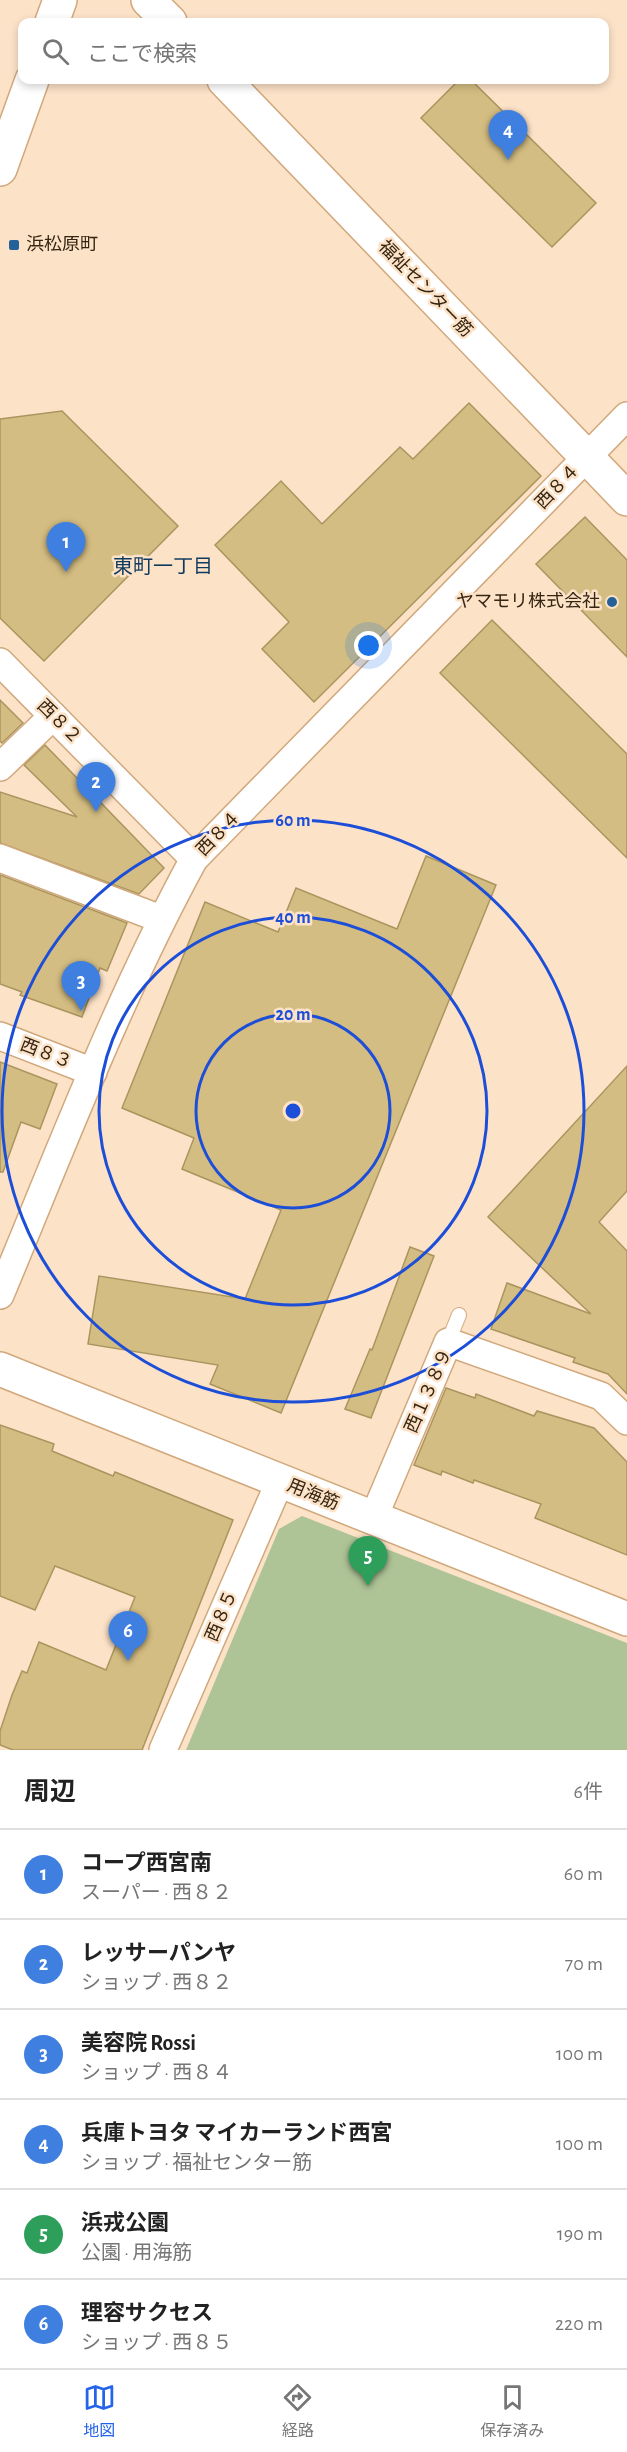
<!DOCTYPE html>
<html lang="ja">
<meta charset="utf-8">
<style>
body{margin:0;font-family:"Alegreya Sans","Noto Sans JP",sans-serif;background:#f2f2f2;color:#222}
.you{position:absolute;left:369px;top:646px;width:21px;height:21px;margin:-15px;border:4px solid #fff;border-radius:50%;background:#1a73e8;box-shadow:0 0 0 9px #1a73e833}
.badge{display:grid;place-items:center;width:39px;height:39px;border-radius:50%;background:#2563eb;color:#fff;font-size:20px;font-weight:700}
.pin{position:absolute;translate:-50% -50px;filter:drop-shadow(0 2px 3px #0008)}
.pin::after{content:'';position:absolute;top:32px;width:21px;height:18px;background:inherit;clip-path:polygon(0 0,100% 0,50% 100%)}
.list{margin:0;padding:0;list-style:none}
h2{display:flex;justify-content:space-between;align-items:center;height:78px;margin:0;padding:0 24px;font-size:26px}
h2 small{font-size:20px;font-weight:400;color:#767676}
.list li{display:grid;grid-template-columns:39px 1fr auto;gap:18px;align-items:center;box-sizing:border-box;height:90px;padding:0 24px;border-top:2px solid #e0e0e0}
.list b{display:block;font-size:22px;white-space:nowrap}
.list p{margin:0;font-size:20px;white-space:nowrap;color:#767676}
.list em{font-size:20px;font-style:normal;color:#767676}
.icon{flex:none;width:33px;height:33px;fill:none;stroke:currentColor;stroke-width:2;stroke-linecap:round;stroke-linejoin:round}
.map{position:relative;flex:none;width:627px;height:1750px;overflow:hidden}
.search{position:absolute;background:#fff;box-shadow:0 3px 9px #0003;left:18px;right:18px;top:18px;height:66px;display:flex;align-items:center;gap:15px;box-sizing:border-box;padding:0 21px;border-radius:12px;color:#767676;font-size:22px}
.sheet{height:618px;background:#fff}
nav{display:flex;justify-content:space-around;align-items:center;box-sizing:border-box;height:84px;border-top:2px solid #e0e0e0;background:#fff;font-size:16px;color:#767676}
nav a{display:grid;justify-items:center;gap:3px}
nav .on{color:#2563eb}
.map>svg:first-child{display:block}
</style>
<div class="map">
<svg width="627" height="1750" viewBox="0 0 627 1750">
<rect width="100%" height="100%" fill="#fce2c7"/>
<path fill="#aec496" d="M302,1516L627,1643V1750H186L279,1529Z"/>
<g fill="#d4bd82" stroke="#aa955f" stroke-width="1.5">
<path d="M459,80H471L596,203L552,247L421,118Z"/>
<path d="M469,403L541,476L314,702L262,649L289,622L215,545L281,481L322,524L400,447L413,459Z"/>
<path d="M62,411L178,526L44,661L0,618V419Z"/>
<path d="M585,517L627,560V657L536,564Z"/>
<path d="M492,620L627,754V858L440,673Z"/>
<path d="M0,700L23,723L2,743L0,741Z"/>
<path d="M45,745L164,868L139,894L0,843V792L77,817L24,765Z"/>
<path d="M426,856L496,885L281,1413L210,1384L218,1365L88,1344L99,1276L245,1299L281,1210L182,1169L194,1138L122,1108L205,902L278,932L296,888L397,929Z"/>
<path d="M0,875L127,923L107,971L100,968L82,1017L20,995L22,992L0,984Z"/>
<path d="M0,1062L57,1084L40,1129L21,1122L3,1172H0Z"/>
<path d="M627,1066V1191L599,1222L627,1251V1394L608,1374L573,1362L575,1358L491,1329L507,1283L591,1314L488,1217Z"/>
<path d="M410,1247L434,1256L371,1418L345,1409L370,1349L372,1350Z"/>
<path d="M446,1388L475,1398L476,1394L534,1416L537,1411L594,1428L627,1462V1555L535,1518L541,1504L474,1480L473,1483L442,1471L441,1475L414,1465Z"/>
<path d="M0,1425L54,1444L52,1451L113,1476L115,1472L233,1520L142,1750H13L0,1745V1731L12,1695L22,1671L27,1673L39,1642L106,1670L135,1597L55,1566L35,1610L0,1596Z"/>
</g>
<g fill="none" stroke-linecap="round" stroke-linejoin="round">
<defs>
<path id="lane" d="M448,1342L459,1315"/>
<g id="street">
<path d="M0,662L194,859"/>
<path d="M0,767L53,716"/>
<path d="M0,858L161,919"/>
<path d="M0,1036L93,1072"/>
<path d="M0,1295C61,1149 118,998 194,859L627,416"/>
<path d="M373,1519L448,1342L601,1396L627,1421"/>
<path d="M163,1750L280,1481"/>
</g>
<g id="secondary">
<path d="M148,0L170,22"/>
<path d="M52,22L60,0"/>
<path d="M224,80L627,499"/>
<path d="M0,169L32,80"/>
<path d="M0,1369L627,1619"/>
</g>
</defs>
<use href="#lane" stroke="#d1a87c" stroke-width="16"/>
<use href="#street" stroke="#d1a87c" stroke-width="30"/>
<use href="#secondary" stroke="#d1a87c" stroke-width="36"/>
<use href="#lane" stroke="#fff" stroke-width="14"/>
<use href="#street" stroke="#fff" stroke-width="27"/>
<use href="#secondary" stroke="#fff" stroke-width="33"/>
</g>
<g fill="none" stroke="#1d4ed8" stroke-width="3">
<circle cx="293" cy="1111" r="97"/>
<circle cx="293" cy="1111" r="194"/>
<circle cx="293" cy="1111" r="291"/>
</g>
<g fill="#236198" stroke="#fce2c7" stroke-width="2">
<rect x="8" y="239" width="12" height="12" rx="3"/>
<circle cx="612" cy="602" r="6"/>
</g>
<g text-anchor="middle" dominant-baseline="central" stroke-width="5" stroke-linejoin="round" paint-order="stroke">
<g font-size="18" fill="#352513" stroke="#fce2c7" text-anchor="start">
<text x="26" y="245">浜松原町</text>
<text x="600" y="602" text-anchor="end">ヤマモリ株式会社</text>
</g>
<g font-size="18" fill="#352513" stroke="#fce2c7">
<text transform="translate(425 289) rotate(46)">福祉センター筋</text>
<text transform="translate(558 487) rotate(-46)">西８４</text>
<text transform="translate(59 722) rotate(45)">西８２</text>
<text transform="translate(219 834) rotate(-46)">西８４</text>
<text transform="translate(46 1054) rotate(21)">西８３</text>
<text transform="translate(429 1391) rotate(-66)">西１３８９</text>
<text transform="translate(313 1495) rotate(22)">用海筋</text>
<text transform="translate(222 1616) rotate(-67)">西８５</text>
</g>
<g font-size="20" fill="#0e3a5f" stroke="#fce2c7">
<text x="163" y="567">東町一丁目</text>
</g>
</g>
<circle cx="293" cy="1111" r="9" fill="#1d4ed8" stroke="#fce2c7" stroke-width="3"/>
<g font-size="18" text-anchor="middle" font-weight="bold" fill="#1d4ed8" stroke="#fce2c7" stroke-width="5" stroke-linejoin="round" paint-order="stroke">
<text x="293" y="826">60 m</text>
<text x="293" y="923">40 m</text>
<text x="293" y="1020">20 m</text>
</g>
</svg>
<div class="you"></div>
<div class="pin badge" style="left:66px;top:572px;background:#3f7fe0">1</div>
<div class="pin badge" style="left:96px;top:812px;background:#3f7fe0">2</div>
<div class="pin badge" style="left:81px;top:1011px;background:#3f7fe0">3</div>
<div class="pin badge" style="left:508px;top:160px;background:#3f7fe0">4</div>
<div class="pin badge" style="left:368px;top:1586px;background:#2e9e5b">5</div>
<div class="pin badge" style="left:128px;top:1661px;background:#3f7fe0">6</div>
<div class="search"><svg class="icon" aria-label="search" viewBox="0 0 24 24"><circle cx="10" cy="10" r="6"/><path d="M15 15l6 6"/></svg>ここで検索</div>
</div>
<section class="sheet">
<h2>周辺<small>6件</small></h2>
<ul class="list">
<li><span class="badge" style="background:#3f7fe0">1</span><div><b>コープ西宮南</b><p>スーパー · 西８２</p></div><em>60 m</em></li>
<li><span class="badge" style="background:#3f7fe0">2</span><div><b>レッサーパンヤ</b><p>ショップ · 西８２</p></div><em>70 m</em></li>
<li><span class="badge" style="background:#3f7fe0">3</span><div><b>美容院 Rossi</b><p>ショップ · 西８４</p></div><em>100 m</em></li>
<li><span class="badge" style="background:#3f7fe0">4</span><div><b>兵庫トヨタ マイカーランド西宮</b><p>ショップ · 福祉センター筋</p></div><em>100 m</em></li>
<li><span class="badge" style="background:#2e9e5b">5</span><div><b>浜戎公園</b><p>公園 · 用海筋</p></div><em>190 m</em></li>
<li><span class="badge" style="background:#3f7fe0">6</span><div><b>理容サクセス</b><p>ショップ · 西８５</p></div><em>220 m</em></li>
</ul>
</section>
<nav>
<a class="on"><svg class="icon" aria-label="map" viewBox="0 0 24 24"><path d="M3 6l6-2 6 2 6-2v14l-6 2-6-2-6 2zM9 4v14M15 6v14"/></svg>地図</a>
<a><svg class="icon" aria-label="directions" viewBox="0 0 24 24"><path d="M12 3l9 9-9 9-9-9zM9 14v-3h6M13 9l2 2-2 2"/></svg>経路</a>
<a><svg class="icon" aria-label="saved" viewBox="0 0 24 24"><path d="M7 4h10v16l-5-4-5 4z"/></svg>保存済み</a>
</nav>
